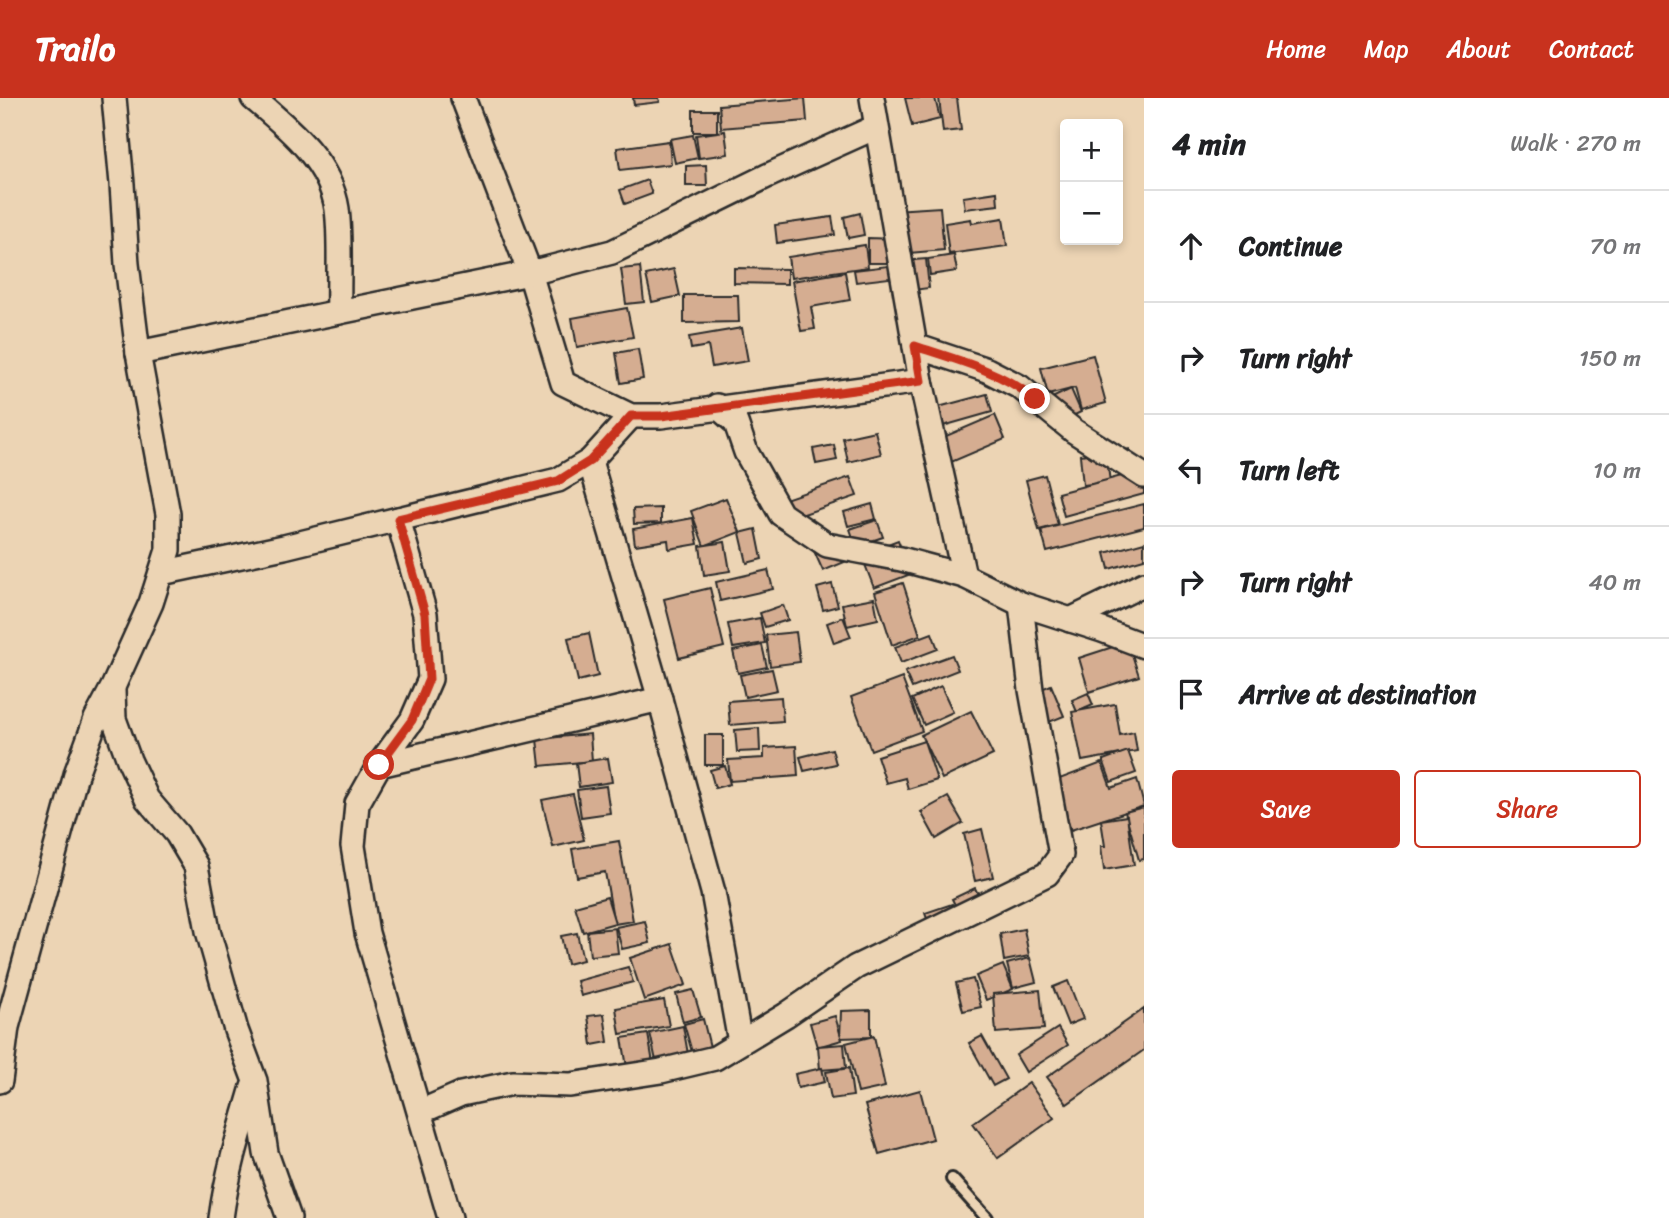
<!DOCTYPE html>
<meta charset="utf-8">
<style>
body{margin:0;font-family:Sriracha,sans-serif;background:#f2f2f2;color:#202124}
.controls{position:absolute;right:21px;top:21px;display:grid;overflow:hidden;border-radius:7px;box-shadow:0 4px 10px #0003}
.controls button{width:63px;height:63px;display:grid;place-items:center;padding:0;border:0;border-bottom:2px solid #e0e0e0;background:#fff;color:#202124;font:35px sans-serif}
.stop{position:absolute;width:21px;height:21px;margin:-16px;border:5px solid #c8321e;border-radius:50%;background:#fff}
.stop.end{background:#c8321e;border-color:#fff;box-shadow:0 2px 7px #0008}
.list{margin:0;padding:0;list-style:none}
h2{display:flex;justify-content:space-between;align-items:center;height:91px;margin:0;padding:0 28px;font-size:30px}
h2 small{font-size:23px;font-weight:400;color:#757577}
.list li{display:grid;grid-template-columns:46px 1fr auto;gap:21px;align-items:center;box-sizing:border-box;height:112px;padding:0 28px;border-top:2px solid #e0e0e0}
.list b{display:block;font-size:26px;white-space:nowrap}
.list em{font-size:23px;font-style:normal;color:#757577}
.actions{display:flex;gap:14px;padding:21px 28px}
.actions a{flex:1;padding:16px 0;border:2px solid #c8321e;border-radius:7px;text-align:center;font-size:24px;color:#c8321e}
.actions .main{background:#c8321e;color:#fff}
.icon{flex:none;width:38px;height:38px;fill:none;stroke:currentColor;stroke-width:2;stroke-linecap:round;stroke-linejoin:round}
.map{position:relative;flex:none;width:1144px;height:1120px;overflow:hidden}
header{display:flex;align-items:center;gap:42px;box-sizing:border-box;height:98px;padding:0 35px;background:#c8321e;color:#fff}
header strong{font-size:33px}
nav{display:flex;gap:38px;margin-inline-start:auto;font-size:24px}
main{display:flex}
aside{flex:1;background:#fff}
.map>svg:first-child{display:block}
</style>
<header>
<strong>Trailo</strong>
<nav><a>Home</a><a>Map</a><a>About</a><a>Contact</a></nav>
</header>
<main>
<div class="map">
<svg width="1144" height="1120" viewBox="0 0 1144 1120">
<rect width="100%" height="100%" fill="#ecd4b4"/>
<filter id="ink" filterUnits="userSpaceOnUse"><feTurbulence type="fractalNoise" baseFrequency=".0143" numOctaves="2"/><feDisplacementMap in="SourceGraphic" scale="14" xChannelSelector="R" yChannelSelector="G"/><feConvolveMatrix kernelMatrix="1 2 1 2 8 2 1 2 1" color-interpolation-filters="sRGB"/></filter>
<g filter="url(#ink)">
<g fill="#d5ad91" stroke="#2b2b2b" stroke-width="2">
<path d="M633,0H659L660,4L634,7Z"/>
<path d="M805,0L807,23L721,30L719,7Z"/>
<path d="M905,0H935L940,21L912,28Z"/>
<path d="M939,0H957L961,32L943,34Z"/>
<rect x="693" y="12" width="24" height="22"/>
<path d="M725,33L728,56L699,60L696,37Z"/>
<path d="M693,37L698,60L675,65L670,41Z"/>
<path d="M669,43L671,66L620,72L617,50Z"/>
<path d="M706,67L707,88H686V68Z"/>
<path d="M647,82L652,96L625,106L620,92Z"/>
<path d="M997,94L998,107L965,111L963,99Z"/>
<path d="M940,109L944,152L897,156L894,112Z"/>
<path d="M860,115L864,137L848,140L844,119Z"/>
<path d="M832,119L835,137L777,145L775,127Z"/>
<path d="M1003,120L1007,148L949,156L945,125L971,121L972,125Z"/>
<path d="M868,140L895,141V165H868Z"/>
<path d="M865,147L868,169L791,180L788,159Z"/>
<path d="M954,157L957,173L930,177L928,161Z"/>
<path d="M926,161L929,190L906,193L902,163Z"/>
<path d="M896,167L898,179L856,184L854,172Z"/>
<path d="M640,169L644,204L626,206L621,171Z"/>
<path d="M734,170L787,171V186L734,185Z"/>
<path d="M674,171L680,198L652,204L646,177Z"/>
<path d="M845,174L850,202L811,209L815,231L801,233L792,183Z"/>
<path d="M684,197H738L739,224L684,225Z"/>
<path d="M627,210L633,239L577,249L572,220Z"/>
<path d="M742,230L748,263L712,269L708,248L691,251L689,239Z"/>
<path d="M638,251L643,281L621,285L616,255Z"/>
<path d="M1093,257L1106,305L1081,312L1075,290L1048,297L1041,270Z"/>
<path d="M1071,291L1081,314L1062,323L1052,300Z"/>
<path d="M987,296L992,314L936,330L931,311Z"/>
<path d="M995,317L1005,341L949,365L939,341Z"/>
<path d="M875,333L881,356L848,364L843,340Z"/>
<path d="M834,347L837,362L816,366L813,351Z"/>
<path d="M1130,351L1131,367L1108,369L1110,384L1083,387L1080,357Z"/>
<path d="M1144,372V396L1064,418L1058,395Z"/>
<path d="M1045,377L1058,427L1039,432L1026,382Z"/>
<path d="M850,379L857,398L792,420L785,401Z"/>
<path d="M726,400L740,434L704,448L691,413Z"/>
<path d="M872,406L876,421L848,428L844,414Z"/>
<path d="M1144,406V429L1047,454L1041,432Z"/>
<path d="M661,410V425L634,426L633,411Z"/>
<path d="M693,420L698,446L669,451L668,442L635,447L633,431Z"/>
<path d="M877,422L883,439L856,448L850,431Z"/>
<path d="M756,431L762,461L747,465L740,435Z"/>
<path d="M851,438L859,458L823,473L814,453Z"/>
<path d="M898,442L911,476L874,490L861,456Z"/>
<path d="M725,444L730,473L704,477L700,448Z"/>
<path d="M1144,444V461L1109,471L1105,455Z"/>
<path d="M768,472L773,491L720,503L716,484Z"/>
<path d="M903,485L920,537L892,547L875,494Z"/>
<path d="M832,486L838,508L823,512L817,490Z"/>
<path d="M710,490L724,549L679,560L664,501Z"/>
<path d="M874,500L878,521L847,528L842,506Z"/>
<path d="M783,507L788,522L765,529L760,515Z"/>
<path d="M843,519L851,539L834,545L827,525Z"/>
<path d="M760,520L765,545L733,550L728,526Z"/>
<path d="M796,534L800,564L770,568L766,537Z"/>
<path d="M589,535L598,578L578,583L568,540Z"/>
<path d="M932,535L938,551L901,565L895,549Z"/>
<path d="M1128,544L1139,578L1089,594L1079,560Z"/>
<path d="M762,547L767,569L738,575L733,553Z"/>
<path d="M952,557L958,572L912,590L905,574Z"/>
<path d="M772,571L777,592L745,599L740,577Z"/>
<path d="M902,580L922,633L871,652L851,599Z"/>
<path d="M1051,587L1064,618L1039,628L1027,597Z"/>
<path d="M941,588L953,614L924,627L912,601Z"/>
<path d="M1088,595L1093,607L1077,614L1072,602Z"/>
<path d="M781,599L783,623L730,627L728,603Z"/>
<path d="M1115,606L1120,637L1134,634L1137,653L1082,663L1072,614Z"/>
<path d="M971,613L993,657L942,681L921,637Z"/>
<path d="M759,630L760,653L737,654L735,632Z"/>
<path d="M590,636L592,663L540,668L537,641Z"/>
<rect x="705" y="637" width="18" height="30"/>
<path d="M924,643L937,682L908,691L905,680L886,685L877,658Z"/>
<path d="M796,648L798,678L730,683L728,662L764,660V650Z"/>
<path d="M832,651L836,666L804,673L800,659Z"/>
<path d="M1128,653L1136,675L1111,684L1103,662Z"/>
<path d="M608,660L612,684L579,689L576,665Z"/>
<path d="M1102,665L1111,690L1137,681L1144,708L1071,732L1054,683Z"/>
<path d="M725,668L730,686L715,690L710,672Z"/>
<path d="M606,688L610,715L581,719L577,692Z"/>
<path d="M573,696L584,742L553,749L542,702Z"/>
<path d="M948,699L963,725L936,741L921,714Z"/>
<path d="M1144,709V761L1139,762L1125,714Z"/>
<path d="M1127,718L1134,767L1104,772L1101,748H1105L1101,722Z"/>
<path d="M982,731L993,779L975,783L964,736Z"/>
<path d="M619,743L633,823L614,826L605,774L577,779L572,751Z"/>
<path d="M975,790L986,812L964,824L952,801Z"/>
<path d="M607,799L615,825L583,834L575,808Z"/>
<path d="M952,806L961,831L934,840L925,815Z"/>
<path d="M645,823L650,845L622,851L616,829Z"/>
<path d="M615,830L618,855L590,858L587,833Z"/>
<path d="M1024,831L1029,858L1004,863L1000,836Z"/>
<path d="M577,835L583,862L567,866L561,838Z"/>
<path d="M672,846L686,887L644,902L630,860Z"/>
<path d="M1030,860L1036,884L1013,890L1007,866Z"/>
<path d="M1003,867L1013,891L986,902L976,878Z"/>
<path d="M628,869L633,884L581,898L577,883Z"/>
<path d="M973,881L981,909L963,913L956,885Z"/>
<path d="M1068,883L1083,921L1068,927L1053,889Z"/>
<path d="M693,892L701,919L683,924L676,896Z"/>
<path d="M1040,892L1044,931L996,935L993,896Z"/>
<path d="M664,902L669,928L620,936L616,910Z"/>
<path d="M1144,911V952L1067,1006L1047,979Z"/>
<path d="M871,912V939L840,940L841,913Z"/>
<path d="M604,916L608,944L592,947L588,918Z"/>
<path d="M835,918L842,942L817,949L810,925Z"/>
<path d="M703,921L710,949L692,954L684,926Z"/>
<path d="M683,928L688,956L656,963L650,935Z"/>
<path d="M1058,930L1068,947L1026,974L1016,957Z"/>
<path d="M648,936L653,965L627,969L622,940Z"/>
<path d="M874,938L885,989L858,995L846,945Z"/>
<path d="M982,938L1006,981L993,988L969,945Z"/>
<path d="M844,946L846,970L820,972L818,948Z"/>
<path d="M822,970L825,984L798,990L795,976Z"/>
<path d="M849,970L853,998L831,1001L826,974Z"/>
<path d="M1029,985L1054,1020L998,1060L973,1025Z"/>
<path d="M920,992L933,1041L879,1056L865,1007Z"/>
</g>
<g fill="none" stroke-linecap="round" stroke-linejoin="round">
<defs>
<path id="service" d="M952,1081L987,1120"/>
<g id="minor">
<path d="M253,0C287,29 330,63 337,111C341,143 338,181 339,214"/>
<path d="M463,0L530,175L563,285L631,318H661L921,283"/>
<path d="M872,0L921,283L964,478"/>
<path d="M915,248L987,272L1020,289L1074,333L1144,378"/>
<path d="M138,255L530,175L612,154L767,78L876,29"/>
<path d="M717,308L736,325L746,354L781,416L827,447L901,461L964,478L1021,506L1102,532L1144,548"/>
<path d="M590,363L660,601L713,794L740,944"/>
<path d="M398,421L425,516L430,581L412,622L379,667L357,706L353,748L367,835L450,1120"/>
<path d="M161,475L284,449L558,382L590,363L631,318"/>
<path d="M1070,522L1144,486"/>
<path d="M113,593L114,621L129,662L147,701L177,736L196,768L208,833L236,932L255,983L266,1055L289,1120"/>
<path d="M379,667L660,601"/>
<path d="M0,983L7,929L77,673L96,621L113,589L151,505L168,452V416L138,255L127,166L122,86L114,0"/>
<path d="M420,1014L461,996L513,985L570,987L661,973L715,960L786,917L856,869L1047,776L1061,757L1031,592L1021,506"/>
<path d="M221,1120C227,1075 240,1033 253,989"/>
</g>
</defs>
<use href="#service" stroke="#2b2b2b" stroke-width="16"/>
<use href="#minor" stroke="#2b2b2b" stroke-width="28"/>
<use href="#service" stroke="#ecd4b4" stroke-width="10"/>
<use href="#minor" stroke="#ecd4b4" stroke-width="23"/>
</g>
</g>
<g fill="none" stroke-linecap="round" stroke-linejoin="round" filter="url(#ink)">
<path stroke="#c8321e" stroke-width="9" d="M379,667L412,622L429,581L425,516L398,421L558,383L590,363L631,318H661L921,283L915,248C957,262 1001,273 1035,301"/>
</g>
</svg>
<div class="controls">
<button>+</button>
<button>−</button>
</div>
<div class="stop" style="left:379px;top:667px"></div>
<div class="stop end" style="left:1035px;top:301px"></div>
</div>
<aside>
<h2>4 min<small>Walk · 270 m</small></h2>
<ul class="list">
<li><svg class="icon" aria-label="ahead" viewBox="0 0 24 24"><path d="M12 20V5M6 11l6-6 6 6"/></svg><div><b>Continue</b></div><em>70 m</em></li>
<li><svg class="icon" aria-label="right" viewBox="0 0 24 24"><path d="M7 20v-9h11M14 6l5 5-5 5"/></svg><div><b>Turn right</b></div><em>150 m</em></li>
<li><svg class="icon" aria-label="left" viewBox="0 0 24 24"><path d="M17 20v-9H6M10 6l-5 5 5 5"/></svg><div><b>Turn left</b></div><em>10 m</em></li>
<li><svg class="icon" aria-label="right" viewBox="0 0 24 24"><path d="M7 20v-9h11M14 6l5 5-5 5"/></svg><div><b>Turn right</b></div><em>40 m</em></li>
<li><svg class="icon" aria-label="arrive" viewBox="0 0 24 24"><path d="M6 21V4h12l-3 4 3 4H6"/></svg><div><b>Arrive at destination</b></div></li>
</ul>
<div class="actions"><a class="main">Save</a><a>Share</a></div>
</aside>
</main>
